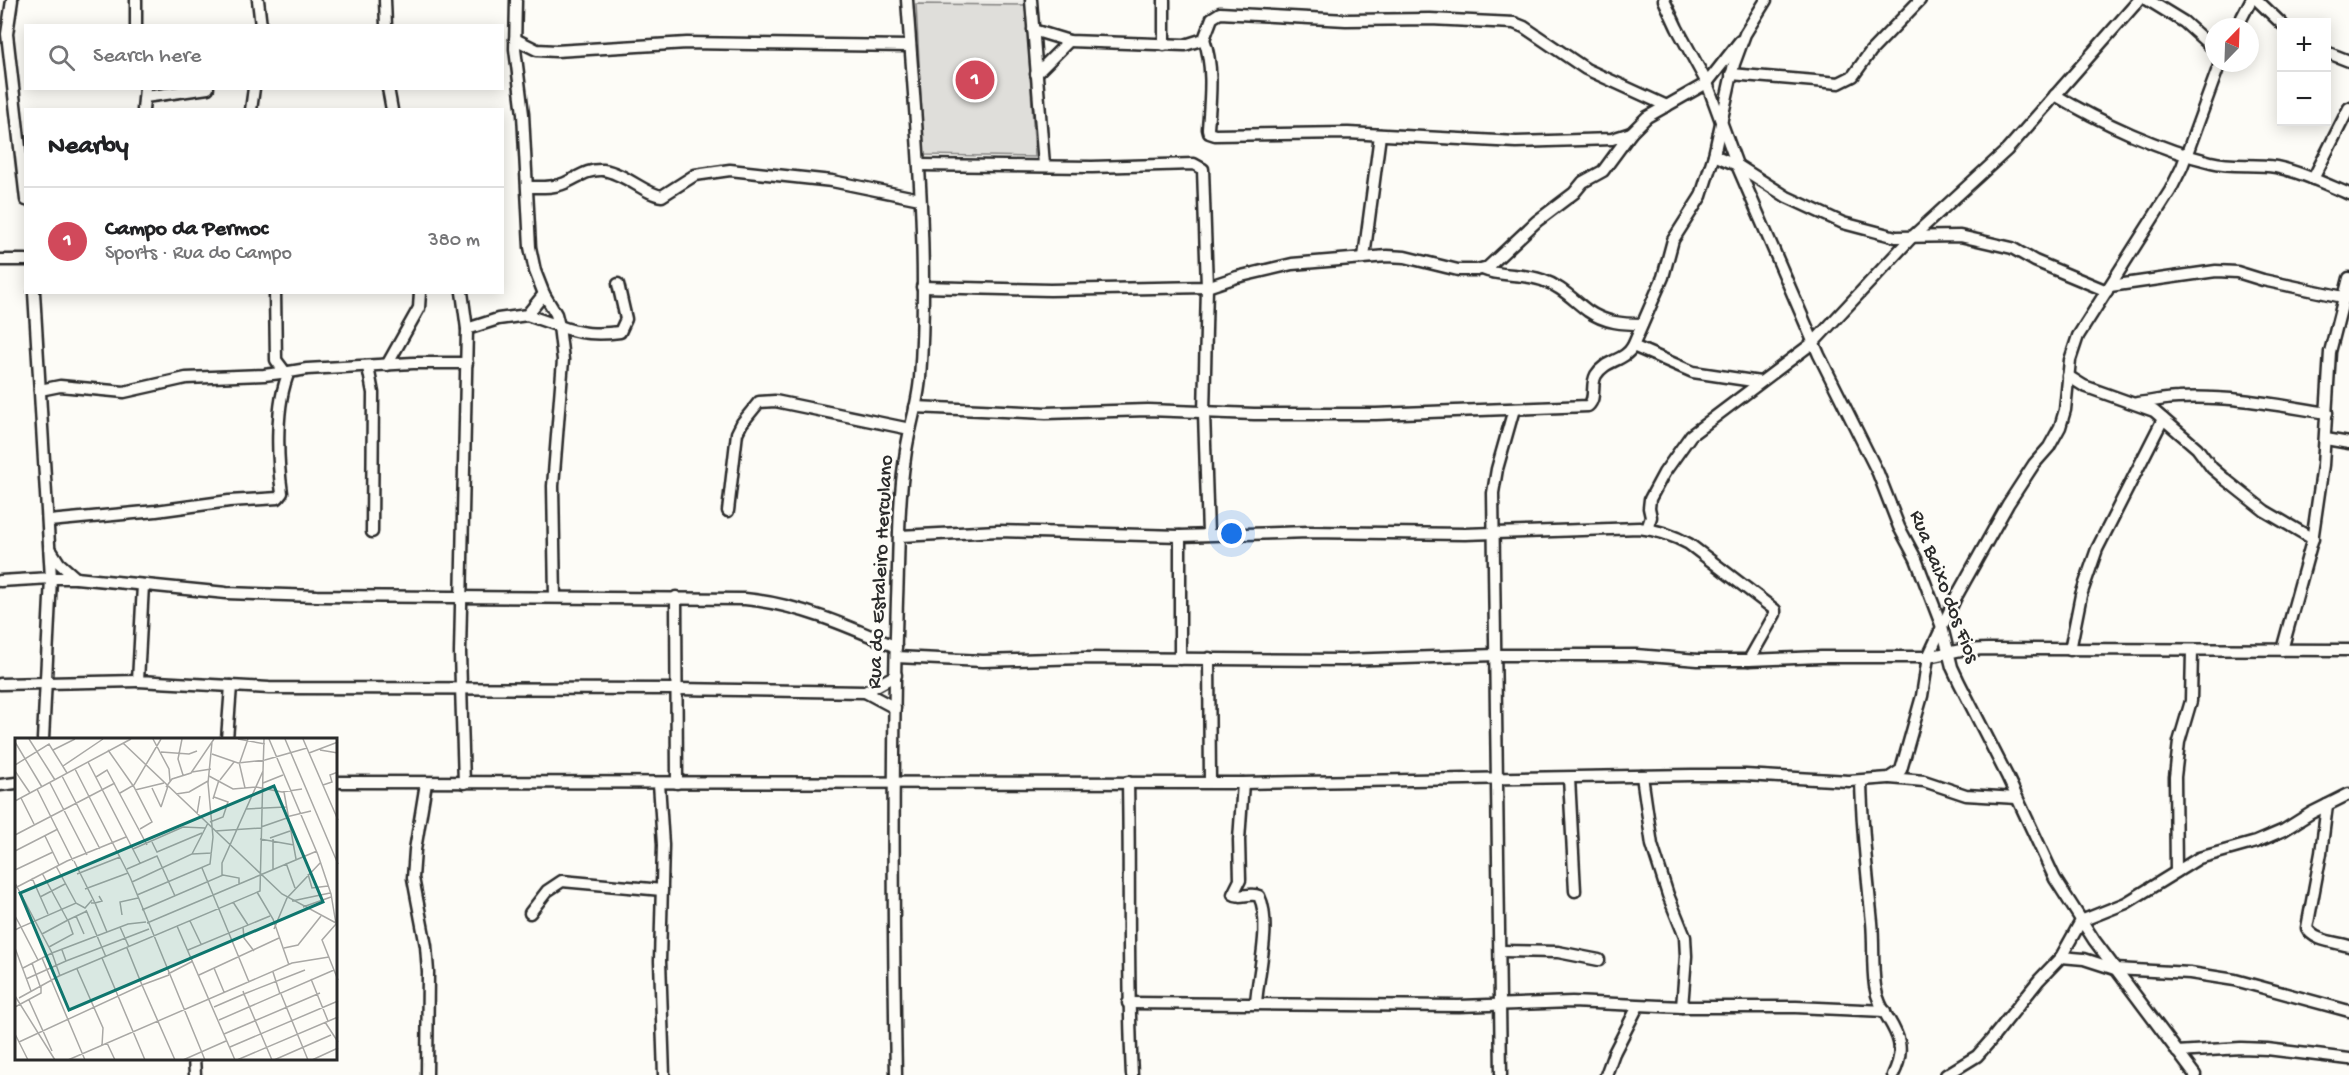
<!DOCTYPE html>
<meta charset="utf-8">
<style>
body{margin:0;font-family:"Gochi Hand",sans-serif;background:#f2f2f2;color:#202124}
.controls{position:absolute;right:18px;top:18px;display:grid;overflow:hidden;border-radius:0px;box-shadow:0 3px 15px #0003}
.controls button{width:54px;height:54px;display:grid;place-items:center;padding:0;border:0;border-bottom:2px solid #e0e0e0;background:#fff;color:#202124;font:30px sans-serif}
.compass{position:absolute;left:2205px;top:18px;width:54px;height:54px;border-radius:50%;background:#fff;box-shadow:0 3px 15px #0003;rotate:23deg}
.you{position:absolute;left:1232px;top:534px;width:21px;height:21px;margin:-15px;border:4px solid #fff;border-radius:50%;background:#1a73e8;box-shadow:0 0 0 9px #1a73e833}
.badge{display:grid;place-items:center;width:39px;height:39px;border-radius:50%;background:#d1495b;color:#fff;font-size:20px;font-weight:700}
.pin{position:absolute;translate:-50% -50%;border:3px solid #fff;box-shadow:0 2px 6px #0006}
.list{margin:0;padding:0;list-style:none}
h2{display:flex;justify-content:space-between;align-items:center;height:78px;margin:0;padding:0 24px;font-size:26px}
h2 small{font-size:20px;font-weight:400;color:#757577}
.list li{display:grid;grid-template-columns:39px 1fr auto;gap:18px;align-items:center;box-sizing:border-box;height:108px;padding:0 24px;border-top:2px solid #e0e0e0}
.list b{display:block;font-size:22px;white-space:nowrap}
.list p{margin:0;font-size:20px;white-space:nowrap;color:#757577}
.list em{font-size:20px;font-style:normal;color:#757577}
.icon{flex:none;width:33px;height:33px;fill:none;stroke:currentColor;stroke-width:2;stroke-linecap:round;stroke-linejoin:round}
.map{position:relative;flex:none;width:2349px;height:1075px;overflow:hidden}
.search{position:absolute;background:#fff;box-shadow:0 3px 15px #0003;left:24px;top:24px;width:480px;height:66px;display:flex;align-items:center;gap:15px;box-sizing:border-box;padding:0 21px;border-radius:0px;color:#757577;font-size:22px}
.panel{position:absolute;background:#fff;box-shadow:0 3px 15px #0003;left:24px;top:108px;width:480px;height:186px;border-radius:0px}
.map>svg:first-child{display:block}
</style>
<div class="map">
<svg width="2349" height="1075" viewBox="0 0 2349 1075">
<rect width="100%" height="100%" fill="#fdfcf7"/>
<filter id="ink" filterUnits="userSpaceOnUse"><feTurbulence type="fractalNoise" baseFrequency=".0167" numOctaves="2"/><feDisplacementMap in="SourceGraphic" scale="12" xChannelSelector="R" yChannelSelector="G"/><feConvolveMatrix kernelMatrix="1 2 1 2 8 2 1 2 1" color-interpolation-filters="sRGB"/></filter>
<g filter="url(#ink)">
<path fill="#edece8" d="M915,0H1026V5L916,4Z"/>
<path fill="#dfdeda" stroke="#858482" stroke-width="1.5" d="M916,4L1026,5L1035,157L924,155Z"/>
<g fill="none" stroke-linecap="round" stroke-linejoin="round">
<defs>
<g id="street">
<path d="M12,0L7,34L26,200"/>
<path d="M136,0V26"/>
<path d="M258,0L261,26"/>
<path d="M385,0L386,26"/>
<path d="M516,0L515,49L523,114L530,247L535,271L544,294L556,314L559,326L527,315"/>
<path d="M1031,0L1044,165"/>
<path d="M1664,0L1677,28L1707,83L1737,165L1819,355L1878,473L1899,527L1916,559L1942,627L1952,667L1959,682L2007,776L2055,879L2094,940L2195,1075"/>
<path d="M2148,0L2184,22L2214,49"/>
<path d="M2257,0L2282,24"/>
<path d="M2237,27L2251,0"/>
<path d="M1033,30L1069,41L1185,45L1204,39L1212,18L1220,13L1346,20L1430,19L1514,23L1524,27L1586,69L1667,106"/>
<path d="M515,39L537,50L556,51L687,43L910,46"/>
<path d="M1204,39C1214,67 1210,100 1208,129L1209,133L1215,135L1348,133L1516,142L1612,139L1631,133"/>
<path d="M1164,45V0"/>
<path d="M2326,52L2349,61"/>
<path d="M1036,74L1069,41"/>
<path d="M1731,74L1839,83L1853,76L1871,51L1920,0"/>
<path d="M388,88L392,110"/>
<path d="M2055,95C2100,122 2161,150 2211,162C2233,168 2254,163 2276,167C2301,172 2325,184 2349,194"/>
<path d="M145,97L208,88"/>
<path d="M143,110L145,88"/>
<path d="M251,110L254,88"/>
<path d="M1714,155L1737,165L1787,197L1843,223L1896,237L1960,236L2012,248L2035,261L2107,291"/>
<path d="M919,165L1092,167L1194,164L1203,169L1207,287L1204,413L1208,534"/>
<path d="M2313,179L2349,108"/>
<path d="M528,187C540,187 554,188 565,183C579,177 587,169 603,170C625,173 645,194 662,196L695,175L730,170L832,181L920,199"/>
<path d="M1364,257L1380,135"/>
<path d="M0,260H26"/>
<path d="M1482,269C1500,277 1522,273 1542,280C1561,286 1572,299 1588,311C1605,323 1623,324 1642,324"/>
<path d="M2110,286L2216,271L2237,272L2263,280L2343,297"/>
<path d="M922,287L1050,290L1207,287L1237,277L1292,264L1387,256L1405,257L1458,270H1477L1488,267L1537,221L1574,193L1583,182L1603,171L1631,133L1647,117L1707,83L1740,41"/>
<path d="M275,292L276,360L285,372"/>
<path d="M462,292L467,329L498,319L527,315L544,294"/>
<path d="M559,326C580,334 598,335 620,332L626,319L618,284"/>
<path d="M1633,346L1693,372L1760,382"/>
<path d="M387,365L419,308L420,292"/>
<path d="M368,367L373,393L372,532"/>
<path d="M2068,376L2084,386L2154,411L2197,448L2212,468L2226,480L2265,511L2313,539"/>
<path d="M40,390L60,386L124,392L186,378L264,375L289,372"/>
<path d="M2137,403C2151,402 2165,398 2178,398C2228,395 2278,405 2327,413"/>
<path d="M915,407L1046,413L1148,410L1254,414H1376L1588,406C1597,398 1590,386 1596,375C1606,359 1624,362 1633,346L1663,277L1673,240L1701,196L1714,155L1734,64L1745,34L1766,0"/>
<path d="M2326,439L2349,443"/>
<path d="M728,511L737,433L742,423L759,402L775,401L910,429"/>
<path d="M49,521L156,511L229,501L278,498L282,493C277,458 275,404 289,372L307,369L413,363H467"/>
<path d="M1647,529L1651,517L1649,508L1650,499L1664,473L1691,435L1814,342L1912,237L2007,150L2139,0"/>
<path d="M900,536L998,531L1180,536L1309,532L1465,534L1639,528C1657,530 1673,535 1689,544L1775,610V614L1749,660"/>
<path d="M52,552L59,563L76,578"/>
<path d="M0,581L51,578L34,292"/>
<path d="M143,585L138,681L269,688L677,689L865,692L895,708"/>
<path d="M555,597L553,486L563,360L559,326"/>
<path d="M676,597L677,783"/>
<path d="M2070,650L2081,595L2097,549L2163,419"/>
<path d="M2282,650L2312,541L2323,465L2330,352L2349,278"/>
<path d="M896,657L983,661L1083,658L1344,660L1495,655H1636L1698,660H1749L1821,657H1928L1961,650L1988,649L2349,650"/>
<path d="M1209,658L1210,782"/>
<path d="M1180,659V536"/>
<path d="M0,684L138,681"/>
<path d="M865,692L896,675"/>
<path d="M43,739L51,578H76L226,593L317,596L745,599C798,604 848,626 896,647"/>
<path d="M227,739L231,686"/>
<path d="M1642,776L1652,845L1668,895L1685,937L1686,956L1682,1007"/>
<path d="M1569,778L1575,891"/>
<path d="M1890,778L1924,781L1966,795L2017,798"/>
<path d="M1861,781C1862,829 1867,875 1872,922C1874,943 1872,965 1875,986C1880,1022 1914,1033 1893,1075"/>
<path d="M336,782L1243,783L1691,775H1745L1849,781L1889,778L1901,770L1922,696L1928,657L1956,597L2008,504L2034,464L2049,447L2060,427L2065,410L2070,360L2078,336L2170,191L2182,167L2220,63"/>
<path d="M1128,782C1130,880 1127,977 1132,1075"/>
<path d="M426,783L415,850L413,878L426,946L428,972L427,1075"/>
<path d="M464,783L460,653L467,329"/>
<path d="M659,783L663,845L660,961L664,1075"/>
<path d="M1243,783L1239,840L1240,880L1233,894C1240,899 1250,892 1259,896C1272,922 1258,973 1256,1003"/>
<path d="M0,785L16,783"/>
<path d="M2327,805L2321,853L2307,928C2313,941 2336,942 2349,946"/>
<path d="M2176,872L2175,777L2179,742L2191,701L2192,650"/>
<path d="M530,913L547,891L562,881L662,890"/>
<path d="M1500,951L1558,952L1599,960"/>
<path d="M2061,957L2084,959L2115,969L2190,973L2235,980L2349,1011"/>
<path d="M1128,1003L1459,1006L1572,1002L1682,1007H1796L1885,1011"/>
<path d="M2177,1052L2241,1048L2267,1049L2349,1059"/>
<path d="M194,1058L195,1075"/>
<path d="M896,1075C893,916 892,758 897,599C899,552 898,504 905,458C908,431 918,405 920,378C929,253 916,125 907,0"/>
<path d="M1501,1075L1493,493L1497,469L1514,409"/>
<path d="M1606,1075L1614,1053L1638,1006"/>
<path d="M1946,1075L1977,1056L1991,1040L2039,980L2061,957L2081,921L2126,903L2199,858L2256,842L2284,830L2311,813L2349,794"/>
</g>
</defs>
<use href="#street" stroke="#2b2b2b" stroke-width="15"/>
<use href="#street" stroke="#fdfcf7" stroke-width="10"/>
</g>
</g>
<g text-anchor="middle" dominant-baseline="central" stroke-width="5" stroke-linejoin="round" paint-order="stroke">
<g font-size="21" fill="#2b2b2b" stroke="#fdfcf7">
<text transform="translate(882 572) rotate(-87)">Rua do Estaleiro Herculano</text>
<text transform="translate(1943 587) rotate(69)">Rua Baixo dos Fios</text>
</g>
</g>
<g transform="translate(15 738)">
<rect width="322" height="322" fill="#fdfcf7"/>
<path fill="none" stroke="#a9a8a5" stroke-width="1.5" d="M14,1L40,42M138,1L154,31L155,43M167,1L163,21L168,37M223,1L250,6M254,1L303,117L316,156L321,186L307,202L323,242M270,1L323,126M288,1L323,82M0,4L27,49M108,5L267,156L321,185M38,12L60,1M93,12L119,49L137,84L125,91M305,12L323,15M146,14L174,16L182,13M294,15L323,4M197,16L223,25L250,22M250,22L292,10M73,24L125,125M224,24L230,50M225,24L233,1M0,27L34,6L52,35M48,28L88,1M60,31L115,139L190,322M0,33L15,55M177,34L196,31M47,38L85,111M194,38L218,51L241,49L267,54L287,51M81,39L92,32L132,107M205,42L219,24M35,45L72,117M248,45L268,37M308,47L317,44L315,37L323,34M151,49L157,41L176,35L199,1M137,50L146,69M22,51L58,123M120,52L149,45M269,54L281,121M105,55L119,47L146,1M161,56L174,54L193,43M6,60L19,86M198,61L204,42M0,63L116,1M146,69L153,48M231,71L271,69M182,76L185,58M271,79L296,73M195,84L208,79L213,64L199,59M246,89L272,80M200,93L246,90M0,97L100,45M30,98L44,127M255,100L275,93M245,101L279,107M258,101V131M137,104L142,114L187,95M118,111L168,89L190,90M0,113L43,91M177,116L197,115M59,123L80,165H76M271,125L280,150M41,128L61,165M187,130L234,244M112,131L142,118L160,158M0,132L38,114M27,135L53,183M62,136L105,119M293,136L297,150L313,148M207,137V125L248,33L249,1M17,140L33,176M117,144L177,116L193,85M0,145L37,215L8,230M0,150L52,123L111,99M70,151L113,135M242,154L258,181L274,227M122,157L195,126L198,99L193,45L197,4M84,158L87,163L80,165L92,194M25,159L50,146M277,163L315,155M218,164L233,187M288,169L316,159M71,172L91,219M127,172L208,137L224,140V146M107,177L105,164L123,160M0,178L6,189L0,192M61,178L69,196M175,183L186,206M132,185L302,113M162,188L220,322M105,189L114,209M228,189L229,200L239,213M259,191L272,160L306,124M27,196L53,182M34,209L58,196L53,182L72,173M0,210L16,253M112,210L127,247L154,237M269,210L283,207L306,178M47,212L51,223L134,191M173,212L255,178M27,220L70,322M87,220L130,322M23,222L6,189L61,165L70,170L77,162M17,225L25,248M199,230L209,254M62,231L88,290L87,308M258,234L265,256M153,236L178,223M184,237L264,200M45,238L37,215L113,186L131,184M11,241L51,223M296,241L313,283M266,256L293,322M0,258L40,322M4,260L44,238L245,153L248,33M14,262L37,313M0,269L26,255V248M199,269L229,256L228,253M204,282L319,232M310,284L323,304M0,296L13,322M209,296L305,255M4,304L127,247L160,322M92,305L100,322M215,309L323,263M53,322L277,225L314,219M168,322L211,303M222,322L323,279M257,322L229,256L290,232M259,322L316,297M297,322L323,310"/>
<path fill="#0f766e" fill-opacity="0.15" stroke="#0f766e" stroke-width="3" d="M259,48L308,164L54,272L5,155Z"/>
<rect width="322" height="322" fill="none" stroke="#2b2b2b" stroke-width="3"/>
</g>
</svg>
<div class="controls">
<button>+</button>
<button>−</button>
</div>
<svg class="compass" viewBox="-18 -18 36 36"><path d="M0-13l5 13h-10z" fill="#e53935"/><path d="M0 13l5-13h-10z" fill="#757577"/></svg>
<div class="you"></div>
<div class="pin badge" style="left:975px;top:80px">1</div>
<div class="search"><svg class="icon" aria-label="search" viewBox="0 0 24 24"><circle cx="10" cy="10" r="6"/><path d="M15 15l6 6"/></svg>Search here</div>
<section class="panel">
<h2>Nearby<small></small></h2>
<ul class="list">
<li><span class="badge">1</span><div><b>Campo da Permoc</b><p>Sports · Rua do Campo</p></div><em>380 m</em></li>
</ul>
</section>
</div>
